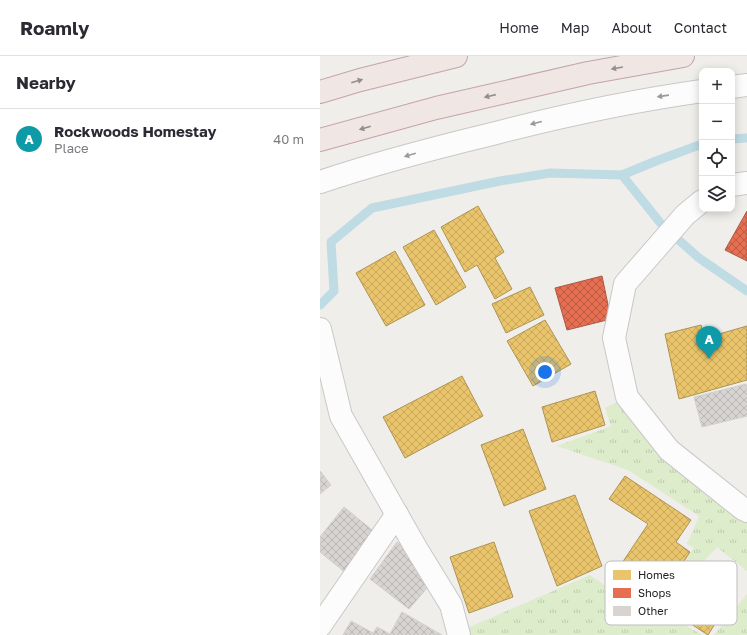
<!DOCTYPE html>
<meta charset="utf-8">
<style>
body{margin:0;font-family:"Golos Text",sans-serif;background:#f2f2f3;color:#2b2b33}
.controls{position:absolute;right:12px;top:12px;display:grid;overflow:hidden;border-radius:8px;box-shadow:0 2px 10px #0003}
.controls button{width:36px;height:36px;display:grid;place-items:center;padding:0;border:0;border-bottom:1px solid #e1e1e2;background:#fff;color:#2b2b33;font:20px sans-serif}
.you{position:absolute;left:225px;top:316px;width:14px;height:14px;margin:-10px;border:3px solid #fff;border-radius:50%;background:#1a73e8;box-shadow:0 0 0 6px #1a73e833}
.badge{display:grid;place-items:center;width:26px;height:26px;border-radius:50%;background:#b45309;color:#fff;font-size:13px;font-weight:700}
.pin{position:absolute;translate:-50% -33px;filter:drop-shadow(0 1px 2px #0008)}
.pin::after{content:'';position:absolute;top:21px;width:14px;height:12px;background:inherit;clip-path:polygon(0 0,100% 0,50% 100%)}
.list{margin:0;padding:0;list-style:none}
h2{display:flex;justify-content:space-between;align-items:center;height:52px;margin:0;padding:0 16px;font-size:17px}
h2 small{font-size:13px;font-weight:400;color:#7c7c81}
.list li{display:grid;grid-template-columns:26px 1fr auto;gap:12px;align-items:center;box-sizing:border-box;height:60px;padding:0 16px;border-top:1px solid #e1e1e2}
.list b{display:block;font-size:15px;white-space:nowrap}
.list p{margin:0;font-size:13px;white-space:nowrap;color:#7c7c81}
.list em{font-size:13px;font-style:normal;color:#7c7c81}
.icon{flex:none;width:22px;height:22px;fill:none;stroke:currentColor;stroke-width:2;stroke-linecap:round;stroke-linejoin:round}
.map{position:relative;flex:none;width:427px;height:579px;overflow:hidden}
header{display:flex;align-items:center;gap:24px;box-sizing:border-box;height:56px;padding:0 20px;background:#fff;border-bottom:1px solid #e1e1e2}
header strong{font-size:19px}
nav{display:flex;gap:22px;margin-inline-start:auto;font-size:14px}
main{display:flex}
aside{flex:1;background:#fff}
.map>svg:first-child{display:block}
</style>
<header>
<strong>Roamly</strong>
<nav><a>Home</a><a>Map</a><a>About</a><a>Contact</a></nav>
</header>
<main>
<aside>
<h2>Nearby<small></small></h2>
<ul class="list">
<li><span class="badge" style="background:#0f9aa8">A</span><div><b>Rockwoods Homestay</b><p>Place</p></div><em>40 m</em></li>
</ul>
</aside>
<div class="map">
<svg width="427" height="579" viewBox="0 0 427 579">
<defs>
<pattern id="grass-tufts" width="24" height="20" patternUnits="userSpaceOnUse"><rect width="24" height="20" fill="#ddeccb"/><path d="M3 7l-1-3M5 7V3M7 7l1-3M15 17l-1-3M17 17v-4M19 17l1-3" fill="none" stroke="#bdcaae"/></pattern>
<pattern id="homes-cross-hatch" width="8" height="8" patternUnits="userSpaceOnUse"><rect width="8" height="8" fill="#e9c46a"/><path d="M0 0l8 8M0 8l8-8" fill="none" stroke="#c8a85c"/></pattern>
<pattern id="shops-cross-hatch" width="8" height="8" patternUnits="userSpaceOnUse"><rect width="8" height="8" fill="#e76f51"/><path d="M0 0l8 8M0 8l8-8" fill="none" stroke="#bb5b43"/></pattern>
<pattern id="building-cross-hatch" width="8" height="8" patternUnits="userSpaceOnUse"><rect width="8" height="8" fill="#d7d4d2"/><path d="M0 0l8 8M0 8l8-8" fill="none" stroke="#b8b6b4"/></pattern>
</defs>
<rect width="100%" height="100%" fill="#f0eeeb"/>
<g fill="url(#grass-tufts)">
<path d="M301,344L418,462L427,466V515L397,491L377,513L366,504L374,492L367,488L379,460L308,414L237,390L291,370L285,352Z"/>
<path d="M270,519L331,561L338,553L382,579H147L145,573Z"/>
<path d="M427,538V579H394Z"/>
</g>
<g fill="url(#homes-cross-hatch)" stroke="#ad9354">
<path d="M158,150L184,196L175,202L192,233L175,243L157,209L145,216L121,171Z"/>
<path d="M114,174L146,231L116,249L83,191Z"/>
<path d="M75,195L105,249L66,270L36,217Z"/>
<path d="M210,231L224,259L186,277L172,248Z"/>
<path d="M225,264L251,308L213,330L187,285Z"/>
<path d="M381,269L385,282L427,270V324L359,343L345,278Z"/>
<path d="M142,320L163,360L85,402L63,361Z"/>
<path d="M275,335L285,369L232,386L222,351Z"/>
<path d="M203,373L226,433L184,450L161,389Z"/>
<path d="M305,420L371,464L356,486L370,496L330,557L288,528L328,468L289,443Z"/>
<path d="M255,439L282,510L237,530L209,455Z"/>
<path d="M174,486L193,541L149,557L130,501Z"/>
<path d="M371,527L406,550L388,579L351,555Z"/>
</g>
<g fill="url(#shops-cross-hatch)" stroke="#ac5843">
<path d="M427,155V205L405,194Z"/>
<path d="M282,220L291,263L247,274L235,232Z"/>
</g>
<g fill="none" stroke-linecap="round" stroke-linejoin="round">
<g stroke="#bfdbe3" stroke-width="9">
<path d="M412,83L427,82"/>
<path d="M302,119L336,105L382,88"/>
<path d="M0,249L14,235L11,186L52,152L180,125L230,117L302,119L342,169L379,202L427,235"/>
</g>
</g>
<g fill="url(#building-cross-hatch)" stroke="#d3d0cc">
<path d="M426,328L427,333V360L382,371L374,341Z"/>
<path d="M0,415L11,429L0,438Z"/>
<path d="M24,451L57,478L26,517L0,496V481Z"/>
<path d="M77,486L93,499L107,532L89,553L50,523Z"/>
<path d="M82,556L122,579H23L31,565L53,577L57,571L70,578Z"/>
</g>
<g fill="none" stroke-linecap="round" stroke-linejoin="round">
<defs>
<g id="minor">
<path d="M412,129L427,127"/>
<path d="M382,145L365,159L305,228L294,282L307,341L349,394L423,453L427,455"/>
<path d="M0,273L21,360L96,492L131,549L139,579"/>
<path d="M0,570L77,458"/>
</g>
<g id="tertiary">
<path d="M412,31L427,29"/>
<path d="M0,126C57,107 114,92 172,78C241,60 311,45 382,35"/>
</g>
<g id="trunk">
<path d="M0,36L40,24L136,0"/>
<path d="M0,84L116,52L268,17L363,0"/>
</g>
</defs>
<use href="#minor" stroke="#c9c8c7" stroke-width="24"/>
<use href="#tertiary" stroke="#c9c8c7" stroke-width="24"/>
<use href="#trunk" stroke="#c5a2ac" stroke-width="24"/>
<use href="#minor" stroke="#fdfcfc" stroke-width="22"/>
<use href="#tertiary" stroke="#fdfcfc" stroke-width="22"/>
<use href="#trunk" stroke="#f0e6e4" stroke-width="22"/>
</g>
<defs><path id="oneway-solid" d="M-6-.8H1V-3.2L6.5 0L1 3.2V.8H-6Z"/></defs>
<g fill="#938e8d">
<use href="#oneway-solid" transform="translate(297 12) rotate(170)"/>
<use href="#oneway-solid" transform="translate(37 25) rotate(-16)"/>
<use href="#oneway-solid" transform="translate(170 40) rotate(167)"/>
<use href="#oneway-solid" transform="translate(45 72) rotate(164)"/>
</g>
<g fill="#9a9a9a">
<use href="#oneway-solid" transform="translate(343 40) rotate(172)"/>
<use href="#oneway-solid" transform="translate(216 67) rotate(166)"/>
<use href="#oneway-solid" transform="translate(90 99) rotate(164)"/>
</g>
<rect x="285" y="505" width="132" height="64" rx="6" fill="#fff" stroke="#bdbdbd" stroke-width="1"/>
<rect x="293" y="514" width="18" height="10" fill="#e9c46a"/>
<rect x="293" y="532" width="18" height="10" fill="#e76f51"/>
<rect x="293" y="550" width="18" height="10" fill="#d7d4d2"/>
<g font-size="11" fill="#222">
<text x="318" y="523">Homes</text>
<text x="318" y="541">Shops</text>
<text x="318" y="559">Other</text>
</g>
</svg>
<div class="controls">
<button>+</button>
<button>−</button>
<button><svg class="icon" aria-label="locate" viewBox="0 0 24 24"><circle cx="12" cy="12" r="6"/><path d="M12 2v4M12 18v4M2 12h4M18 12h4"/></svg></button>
<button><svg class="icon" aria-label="layers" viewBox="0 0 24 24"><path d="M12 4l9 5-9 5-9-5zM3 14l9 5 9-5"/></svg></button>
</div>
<div class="you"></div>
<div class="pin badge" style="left:389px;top:303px;background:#0f9aa8">A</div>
</div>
</main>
